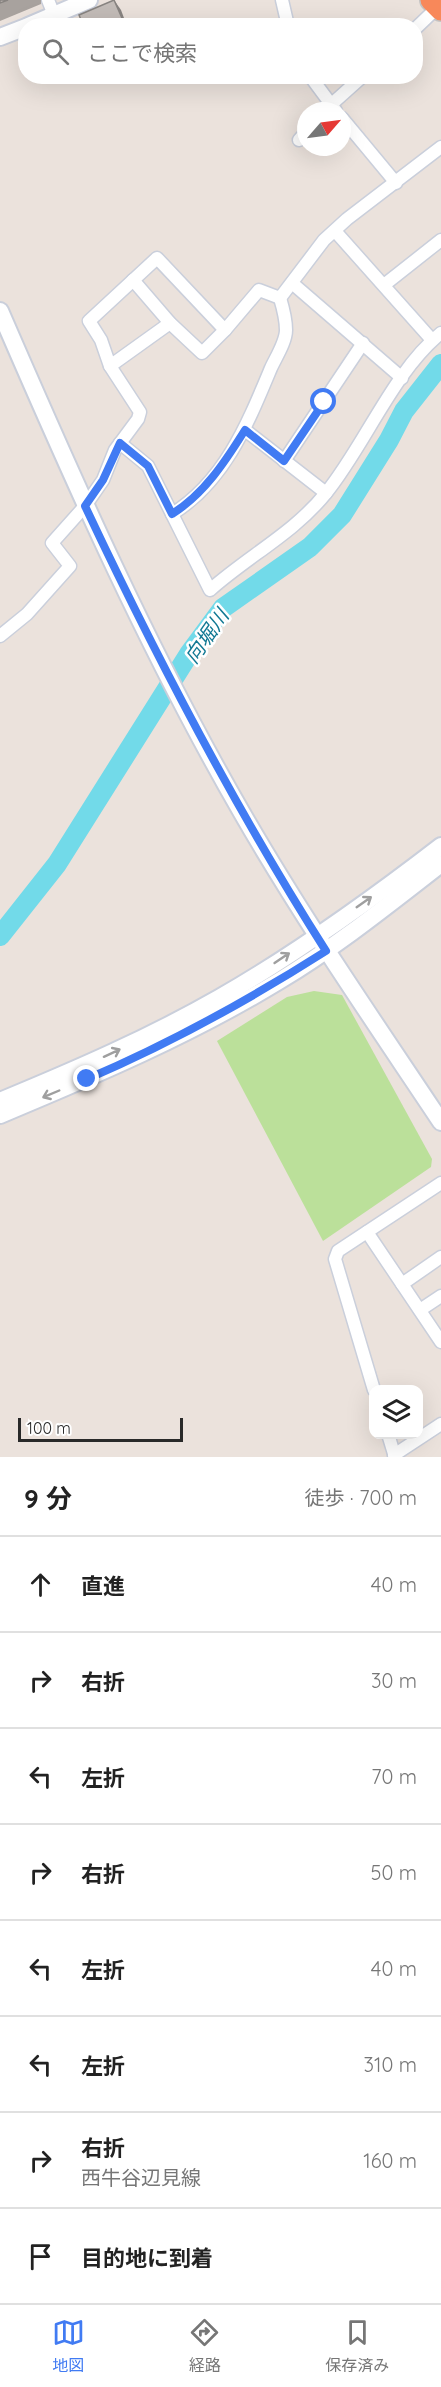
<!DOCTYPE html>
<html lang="ja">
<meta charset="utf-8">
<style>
body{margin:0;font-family:Quicksand,"Noto Sans JP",sans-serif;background:#f2f2f2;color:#222}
.controls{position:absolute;right:18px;bottom:18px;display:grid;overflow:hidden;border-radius:12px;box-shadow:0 6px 24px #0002}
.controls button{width:54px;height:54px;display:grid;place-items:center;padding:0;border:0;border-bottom:2px solid #e0e0e0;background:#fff;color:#222;font:30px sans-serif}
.compass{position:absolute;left:297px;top:102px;width:54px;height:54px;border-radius:50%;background:#fff;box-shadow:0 6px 24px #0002;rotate:62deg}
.scale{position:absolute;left:18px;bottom:15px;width:165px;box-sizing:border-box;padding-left:6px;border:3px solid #292929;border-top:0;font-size:16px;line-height:21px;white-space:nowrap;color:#292929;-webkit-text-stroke:4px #fff;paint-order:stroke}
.stop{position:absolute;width:18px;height:18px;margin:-14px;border:4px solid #417bf3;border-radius:50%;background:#fff}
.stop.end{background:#417bf3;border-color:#fff;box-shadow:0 2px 6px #0008}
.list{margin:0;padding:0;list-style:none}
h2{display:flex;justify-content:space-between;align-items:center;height:78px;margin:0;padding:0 24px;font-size:26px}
h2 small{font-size:20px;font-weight:400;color:#767676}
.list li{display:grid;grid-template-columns:39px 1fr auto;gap:18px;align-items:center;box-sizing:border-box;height:96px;padding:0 24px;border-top:2px solid #e0e0e0}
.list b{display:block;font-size:22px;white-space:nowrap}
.list p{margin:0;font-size:20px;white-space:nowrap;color:#767676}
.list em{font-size:20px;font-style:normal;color:#767676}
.icon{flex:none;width:33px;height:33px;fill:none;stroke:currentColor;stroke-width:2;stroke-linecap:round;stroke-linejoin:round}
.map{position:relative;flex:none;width:441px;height:1457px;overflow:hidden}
.search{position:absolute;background:#fff;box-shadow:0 6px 24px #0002;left:18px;right:18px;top:18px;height:66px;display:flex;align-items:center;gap:15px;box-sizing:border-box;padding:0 21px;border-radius:24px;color:#767676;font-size:22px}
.sheet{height:846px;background:#fff}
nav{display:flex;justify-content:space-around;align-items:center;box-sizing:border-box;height:84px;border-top:2px solid #e0e0e0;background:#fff;font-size:16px;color:#767676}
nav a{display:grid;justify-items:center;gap:3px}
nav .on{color:#417bf3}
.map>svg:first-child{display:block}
</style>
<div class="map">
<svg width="441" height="1457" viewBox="0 0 441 1457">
<rect width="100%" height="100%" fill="#ebe2dc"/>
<path fill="#bbe09a" d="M314,991L342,995L432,1159L431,1167L323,1241L217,1041L287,997Z"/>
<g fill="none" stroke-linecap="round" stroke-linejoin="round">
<path stroke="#72dae9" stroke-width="20" d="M0,936L57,864L189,654L223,608L310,547L342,515L389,440L404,411L441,364"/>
<defs>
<g id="street">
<path d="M48,0L54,15"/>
<path d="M282,0L288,26"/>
<path d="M416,28L441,4"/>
<path d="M310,76L336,111"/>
<path d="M324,111L363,76"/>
<path d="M342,118L396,183"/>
<path d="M299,140L306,132"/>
<path d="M335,231L432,340"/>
<path d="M133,280L170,323L202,353L225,330L259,290L280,298L324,240L347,219L441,147"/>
<path d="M292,283L402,378"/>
<path d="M384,285L441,240"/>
<path d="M110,366L170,323"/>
<path d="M245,430L326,493"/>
<path d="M120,443L148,466L210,590C248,556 294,533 326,493C365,445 393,372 441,333"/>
<path d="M284,461L363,343"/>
<path d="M172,514C225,481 248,423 271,368C276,357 286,342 286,330C286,319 283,308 280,298"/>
<path d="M0,636L27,614L70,566L52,543L85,506L103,480L115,450L138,419L140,412L110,366L101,340L89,321L157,258L225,330"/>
<path d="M367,1232L441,1342"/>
<path d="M402,1284L441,1257"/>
<path d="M420,1310L441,1296"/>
<path d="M374,1390L335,1259L338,1251L441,1183"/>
<path d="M388,1434L395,1457"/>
<path d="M394,1455L441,1424"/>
</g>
<g id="secondary">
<path d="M28,26L89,0"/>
<path d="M0,37L26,27"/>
<path d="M0,311C74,482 149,652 242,813C303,919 373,1020 441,1122"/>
<path d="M0,1101C75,1070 149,1038 219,998C296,954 371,900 441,846"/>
<path d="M0,1115C96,1075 190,1035 279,981C336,947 388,905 441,864"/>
</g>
<path id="highway" d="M431,0L441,10"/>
</defs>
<use href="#street" stroke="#cacfdb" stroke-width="15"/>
<use href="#secondary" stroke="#cacfdb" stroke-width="20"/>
<use href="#highway" stroke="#c3c3c3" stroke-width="24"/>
<use href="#street" stroke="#fff" stroke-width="12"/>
<use href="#secondary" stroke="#fff" stroke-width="16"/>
<use href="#highway" stroke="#f8885a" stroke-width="21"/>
</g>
<path fill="#a8a29e" d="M0,0H41V4L0,21Z"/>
<path fill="#888481" d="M114,0L121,10L127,26H125Z"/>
<g fill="#c3bcb8" stroke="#888481" stroke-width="1.5">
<path d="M0,0H8L0,3Z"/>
<path d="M114,0L125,25L70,26L81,20L79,15Z"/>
</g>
<defs><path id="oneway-shaft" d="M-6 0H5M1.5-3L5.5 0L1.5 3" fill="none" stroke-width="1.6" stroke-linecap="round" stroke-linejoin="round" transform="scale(1.5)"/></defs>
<g stroke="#9f9f9f">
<use href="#oneway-shaft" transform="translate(364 902) rotate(-35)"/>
<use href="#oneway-shaft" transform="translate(282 958) rotate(-34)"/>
<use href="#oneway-shaft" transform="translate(112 1053) rotate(-25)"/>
<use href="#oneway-shaft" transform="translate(51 1094) rotate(157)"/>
</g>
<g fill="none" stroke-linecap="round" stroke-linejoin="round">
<path stroke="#417bf3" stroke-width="8" d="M87,1079C171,1043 249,1000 326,951C235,808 157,659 85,506L103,480L120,443L148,466L172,514C204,494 225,462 245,430L284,461L324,402"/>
</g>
<g text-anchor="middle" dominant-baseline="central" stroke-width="5" stroke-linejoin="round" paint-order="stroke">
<g font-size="20" font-style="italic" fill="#127994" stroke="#fff">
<text transform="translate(206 636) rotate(-55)">向堀川</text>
</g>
</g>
</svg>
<div class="controls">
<button><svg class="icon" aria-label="layers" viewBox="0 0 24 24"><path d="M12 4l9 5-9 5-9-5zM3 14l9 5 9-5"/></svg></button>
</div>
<svg class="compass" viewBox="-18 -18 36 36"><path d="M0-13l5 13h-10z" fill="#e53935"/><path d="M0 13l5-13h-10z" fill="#767676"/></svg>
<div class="scale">100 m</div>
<div class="stop" style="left:324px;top:402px"></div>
<div class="stop end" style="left:87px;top:1079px"></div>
<div class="search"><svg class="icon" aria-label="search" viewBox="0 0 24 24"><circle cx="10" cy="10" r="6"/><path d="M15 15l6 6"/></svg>ここで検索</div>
</div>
<section class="sheet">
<h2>9 分<small>徒歩 · 700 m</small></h2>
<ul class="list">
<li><svg class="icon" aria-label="ahead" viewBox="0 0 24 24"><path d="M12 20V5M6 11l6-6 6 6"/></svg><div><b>直進</b></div><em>40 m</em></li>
<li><svg class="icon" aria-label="right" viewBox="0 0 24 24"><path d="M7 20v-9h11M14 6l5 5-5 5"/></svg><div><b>右折</b></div><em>30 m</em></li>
<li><svg class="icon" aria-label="left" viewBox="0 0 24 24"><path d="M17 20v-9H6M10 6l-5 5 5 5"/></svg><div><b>左折</b></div><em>70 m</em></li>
<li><svg class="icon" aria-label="right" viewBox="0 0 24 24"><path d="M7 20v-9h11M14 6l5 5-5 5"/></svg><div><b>右折</b></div><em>50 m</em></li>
<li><svg class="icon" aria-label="left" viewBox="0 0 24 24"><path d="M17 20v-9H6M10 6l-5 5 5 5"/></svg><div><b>左折</b></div><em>40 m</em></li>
<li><svg class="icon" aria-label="left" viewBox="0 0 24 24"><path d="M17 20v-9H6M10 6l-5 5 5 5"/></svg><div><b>左折</b></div><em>310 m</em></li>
<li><svg class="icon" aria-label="right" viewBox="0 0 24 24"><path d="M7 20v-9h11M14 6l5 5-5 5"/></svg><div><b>右折</b><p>西牛谷辺見線</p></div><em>160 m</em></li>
<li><svg class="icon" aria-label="arrive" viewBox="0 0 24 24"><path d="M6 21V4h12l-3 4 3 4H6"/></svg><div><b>目的地に到着</b></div></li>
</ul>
</section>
<nav>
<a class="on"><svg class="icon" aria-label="map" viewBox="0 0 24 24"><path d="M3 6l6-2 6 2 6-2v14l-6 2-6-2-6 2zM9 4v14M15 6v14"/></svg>地図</a>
<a><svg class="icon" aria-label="directions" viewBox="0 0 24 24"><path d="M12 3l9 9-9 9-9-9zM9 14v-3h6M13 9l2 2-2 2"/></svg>経路</a>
<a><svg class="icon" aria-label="saved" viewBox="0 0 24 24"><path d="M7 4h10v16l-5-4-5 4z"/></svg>保存済み</a>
</nav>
